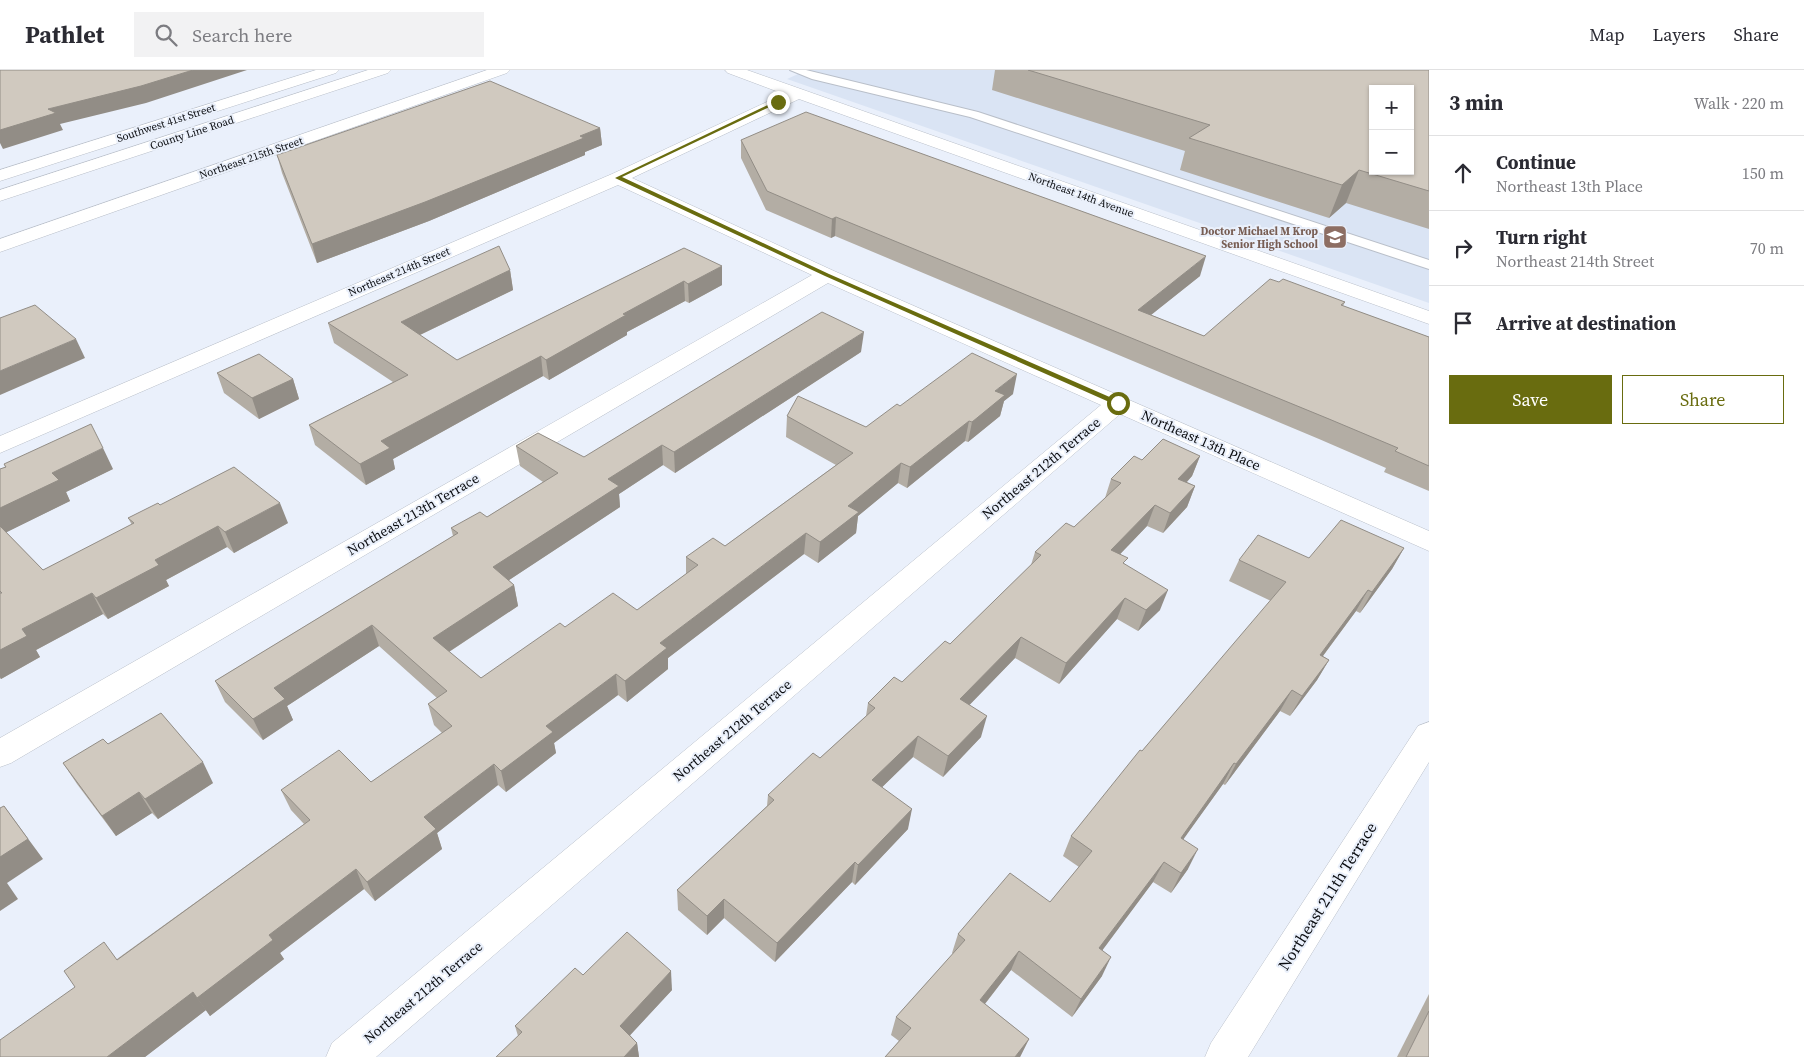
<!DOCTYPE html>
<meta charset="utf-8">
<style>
body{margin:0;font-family:"Source Serif 4",serif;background:#f2f2f3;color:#2b2b33}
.controls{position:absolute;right:15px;top:15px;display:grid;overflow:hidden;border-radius:0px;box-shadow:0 1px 4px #0004}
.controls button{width:45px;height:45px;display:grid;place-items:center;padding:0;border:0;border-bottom:1px solid #e1e1e2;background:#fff;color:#2b2b33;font:25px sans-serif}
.stop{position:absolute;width:15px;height:15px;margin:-11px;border:4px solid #696c0f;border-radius:50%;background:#fff}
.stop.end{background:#696c0f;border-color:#fff;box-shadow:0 1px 5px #0008}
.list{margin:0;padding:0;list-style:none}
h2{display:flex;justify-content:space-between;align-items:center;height:65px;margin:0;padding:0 20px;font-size:21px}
h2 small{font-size:16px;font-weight:400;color:#7c7c81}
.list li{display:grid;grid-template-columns:32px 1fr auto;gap:15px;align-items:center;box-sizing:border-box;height:75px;padding:0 20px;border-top:1px solid #e1e1e2}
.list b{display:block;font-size:19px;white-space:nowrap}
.list p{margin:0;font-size:16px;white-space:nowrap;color:#7c7c81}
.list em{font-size:16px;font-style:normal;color:#7c7c81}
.actions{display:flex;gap:10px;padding:15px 20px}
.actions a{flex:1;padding:11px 0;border:1px solid #696c0f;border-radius:0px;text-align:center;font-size:18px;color:#696c0f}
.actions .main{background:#696c0f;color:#fff}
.icon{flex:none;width:28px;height:28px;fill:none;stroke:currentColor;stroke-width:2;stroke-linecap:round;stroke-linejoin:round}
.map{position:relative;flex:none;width:1429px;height:987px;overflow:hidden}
header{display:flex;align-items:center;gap:30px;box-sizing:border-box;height:70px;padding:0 25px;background:#fff;border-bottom:1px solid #e1e1e2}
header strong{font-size:24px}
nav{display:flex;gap:28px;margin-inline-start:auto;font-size:18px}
.search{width:350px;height:45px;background:#f2f2f3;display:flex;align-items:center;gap:12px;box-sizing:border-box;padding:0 18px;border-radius:0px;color:#7c7c81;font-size:19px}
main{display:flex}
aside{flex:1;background:#fff}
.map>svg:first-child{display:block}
</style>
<header>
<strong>Pathlet</strong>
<div class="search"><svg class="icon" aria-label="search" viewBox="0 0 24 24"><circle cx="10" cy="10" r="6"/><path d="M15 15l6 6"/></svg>Search here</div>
<nav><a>Map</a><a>Layers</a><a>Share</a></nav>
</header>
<main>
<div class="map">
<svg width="1429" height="987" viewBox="0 0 1429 987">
<rect width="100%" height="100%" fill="#eaf0fb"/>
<path fill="#dae4f4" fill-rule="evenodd" d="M807,0H1429V233L787,9ZM1373,19H1410V101H1373Z"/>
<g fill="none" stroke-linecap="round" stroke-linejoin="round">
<defs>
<path id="service" d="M790,0H806L978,42L1429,190V199L970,47L812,9Z"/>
<g id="minor">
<path d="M316,0H339L336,3L0,111V100Z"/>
<path d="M487,0H510L507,3L0,182V169Z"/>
<path d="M725,0H747L1429,241V254L799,29L632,108L834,201L1429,461V481L1120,344L376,987H326L332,973L1101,335L828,213L11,693L0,697V668L812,205L618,115L0,383V366L612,104L784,24L728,3Z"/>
<path d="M1429,652V692L1248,987H1205L1211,973L1418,656Z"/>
</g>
<path id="tertiary" d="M368,0H391L388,3L0,131V120Z"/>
</defs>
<use href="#service" stroke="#b9bfc9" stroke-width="2"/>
<use href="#minor" stroke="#b9bfc9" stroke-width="1"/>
<use href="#tertiary" stroke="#b9bfc9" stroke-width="1"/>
<use href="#service" fill="#fff" fill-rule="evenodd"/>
<use href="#minor" fill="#fff" fill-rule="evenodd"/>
<use href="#tertiary" fill="#fff" fill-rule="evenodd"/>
</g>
<g fill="#b3ada4">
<path d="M995,0H1429V159L1346,133L1329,148L1180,100L1185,81L992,20Z"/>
<path d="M600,58L602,75L585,82V85L429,151L317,193L282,103L277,85Z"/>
<path d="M741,70L1200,206L1151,245L1204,266L1279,212L1345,232L1343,236L1429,267V421L1384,402L1386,398L1319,369L835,166L831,168L766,140L741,88Z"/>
<path d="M684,178L722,215L689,233L685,231L627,262V265L549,310L543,306L393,389L395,399L366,415L315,375L309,355L393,312L334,273L328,253L510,200L513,220L420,265L457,290Z"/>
<path d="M861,282L675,403L663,395L619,424L620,437L509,510L514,515L518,536L449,582L481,608L565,557L637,540L686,504V487L725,476L836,395L786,367L787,346L866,357L900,336L1013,324L1004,331L1000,346L968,372L965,371L907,418L898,413L858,446L856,463L818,493L804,484L668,588V599L627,632L618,625L554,673L556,683L506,722L498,715L437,763L442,779L375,831L364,819L280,883L284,889L210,946L206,940L145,987H0L117,889L304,754L291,740L281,720L371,712L442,663L434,655L428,634L437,628L379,576L287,636L293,650L263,670L225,632L215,611L453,466L451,458L487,447L543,412L520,396L516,376L584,387Z"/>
<path d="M217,303L293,309L299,329L259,349L224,323Z"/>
<path d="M1200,386L1192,406L1187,412L1195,416L1187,437L1163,463L1147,456L1120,484L1125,495L1160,540L1138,561L1117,549L1059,614L1015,588L969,635L981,667L943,707L913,687L882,717L908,759L855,815L852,812L775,892L724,848L707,865L678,840L677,820L767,736L768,725L820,688L866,646L868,633L902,612L950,574L1031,495L1035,482L1074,457L1105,428L1111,409L1142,390Z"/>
<path d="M4,394L113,399L66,422L70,431L6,462L43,500L132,455L128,448L160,435L288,453L234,483L227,477L166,510L169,516L108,549L103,544L36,580L40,587L1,609L0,608V399L5,397Z"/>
<path d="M1404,478L1392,499L1360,543L1356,541L1323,586L1329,590L1317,610L1290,646L1280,641L1225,715L1223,714L1183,769L1188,799L1171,823L1153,812L1102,880V906L1072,947L1011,900L985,934L1029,969L1020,987H885L899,971L891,965L896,947L953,884L952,883L958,864L1050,832L1079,797L1063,786L1071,766L1142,681L1271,531L1229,511L1239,490L1309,488Z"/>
<path d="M108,674L213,713L158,749L152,743L116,766L77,714L63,693Z"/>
<path d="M583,905L672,920L630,965L637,973L639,987H496L518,966L515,956Z"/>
<path d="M1429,924V987H1397Z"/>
</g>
<g fill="#928d86">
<path d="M193,0H247L146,33L60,54L63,60L3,79L0,73V60L48,39Z"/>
<path d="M600,58L602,75L585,82V85L429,151L317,193L312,174Z"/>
<path d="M1359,100L1346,133L1329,148L1342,115Z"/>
<path d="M836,147L835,166L831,168L832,149Z"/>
<path d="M1206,186L1200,206L1132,260L1138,240Z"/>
<path d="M722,196V215L689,233L688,214Z"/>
<path d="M510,200L513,220L405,272L401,252Z"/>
<path d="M684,211L685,231L627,262V265L549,310L546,290L623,244Z"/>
<path d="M864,262L861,282L675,403L674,382Z"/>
<path d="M76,269L85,288L0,325V301Z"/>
<path d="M541,286L543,306L393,389L395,399L366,415L360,394L381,371Z"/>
<path d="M1017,304L1013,324L1004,331L1000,346L968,372L972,352L995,321Z"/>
<path d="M293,309L299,329L259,349L252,328Z"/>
<path d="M969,351L965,371L907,418L910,397Z"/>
<path d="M662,375L663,395L619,424L620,437L497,518L493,497L608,409Z"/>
<path d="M103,378L113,399L66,422L70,431L1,465L0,463V438L52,403Z"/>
<path d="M1200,386L1192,406L1171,429L1178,409Z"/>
<path d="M901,393L898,413L858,446L856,463L818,493L820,472L848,436Z"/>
<path d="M1195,416L1187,437L1163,463L1170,443Z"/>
<path d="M280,433L288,453L234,483L225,462Z"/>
<path d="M1155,435L1147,456L1104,501L1111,480Z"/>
<path d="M218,456L227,477L166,510L169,516L108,549L96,528L155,490Z"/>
<path d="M806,463L804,484L668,588V599L627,632L625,611L660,573Z"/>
<path d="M1404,478L1392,499L1360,543L1372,522Z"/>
<path d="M514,515L518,536L438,589L433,568Z"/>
<path d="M1168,520L1160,540L1138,561L1146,540Z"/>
<path d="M1368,520L1356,541L1308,606L1320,585Z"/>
<path d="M92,523L103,544L36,580L40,587L1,609L0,607V580L22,559Z"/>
<path d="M1125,528L1117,549L1059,614L1066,593Z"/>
<path d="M372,555L379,576L287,636L293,650L263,670L253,649L274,618Z"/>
<path d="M1021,567L1015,588L955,650L960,629Z"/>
<path d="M1329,590L1317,610L1290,646L1302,626Z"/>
<path d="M616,604L618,625L554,673L556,683L506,722L501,701L546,656Z"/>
<path d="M1292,620L1280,641L1225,715L1236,694Z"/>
<path d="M987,646L981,667L943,707L948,686Z"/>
<path d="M918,666L913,687L869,730L872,710Z"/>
<path d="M203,692L213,713L158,749L145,729Z"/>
<path d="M1234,693L1223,714L1170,788L1181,768Z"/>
<path d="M494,694L498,715L437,763L442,779L375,831L367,812L424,747Z"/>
<path d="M139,722L152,743L116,766L102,746Z"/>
<path d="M4,736L43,789L7,813L18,829L0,841V787Z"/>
<path d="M912,739L908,759L855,815L858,795Z"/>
<path d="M1198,779L1188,799L1171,823L1181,803Z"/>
<path d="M855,792L852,812L775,892L777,873Z"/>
<path d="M1164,792L1153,812L1090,897L1099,878Z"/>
<path d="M356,799L364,819L280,883L284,889L210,946L197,928L269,865Z"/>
<path d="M724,829V848L707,865V846Z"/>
<path d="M1019,881L1011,900L973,949L980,930Z"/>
<path d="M1111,887L1102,906L1072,947L1081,929Z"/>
<path d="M671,901L672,920L622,974L620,956Z"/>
<path d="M193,922L206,940L145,987H107Z"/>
<path d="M1029,969L1020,987H1015Z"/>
<path d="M637,973L639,987H624Z"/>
</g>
<g fill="#d0c9bf" stroke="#928d86" fill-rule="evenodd">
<path d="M0,0H193L141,16L48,39L56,43L0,60Z"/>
<path d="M1028,0H1429V121L1359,100L1342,115L1189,68L1210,55ZM1373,19H1410V101H1373Z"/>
<path d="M490,11L600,58L580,66L584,68L425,132L312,174L277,85Z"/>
<path d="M806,42L1206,186L1138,240L1204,266L1270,209L1279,212L1283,209L1345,232L1341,235L1429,267V396L1395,381L1398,378L1329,349L836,147L832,149L767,121L741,70Z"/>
<path d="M499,176L510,200L401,252L457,290L684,178L722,196L688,214L684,211L623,244L626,245L546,290L541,286L381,371L390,378L360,394L309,355L408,305L328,253Z"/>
<path d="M35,235L76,269L0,301V248Z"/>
<path d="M822,242L864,262L674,382L662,375L608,409L619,416L493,497L514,515L433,568L481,608L560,553L565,557L613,523L637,540L698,495L686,487L713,468L725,476L853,383L787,346L798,326L866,357L897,334L900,336L972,283L1017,304L995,321L1005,325L972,352L969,351L910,397L901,393L848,436L859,442L820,472L806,463L660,573L667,578L625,611L616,604L546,656L553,662L501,701L494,694L424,747L436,759L367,812L356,799L269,865L273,870L197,928L193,922L107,987H0V970L75,917L64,901L104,872L117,890L310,750L281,720L339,680L371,712L452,656L428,634L447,621L372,555L274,618L285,629L253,649L215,611L458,463L451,458L480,442L487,447L558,403L516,376L538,363L584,387Z"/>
<path d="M259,284L293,309L252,328L217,303Z"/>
<path d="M91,354L103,378L52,403L59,410L0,438V399L6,397L4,394Z"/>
<path d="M1163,369L1200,386L1178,409L1195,416L1170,443L1155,435L1111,480L1128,488L1123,493L1168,520L1146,540L1125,528L1066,593L1021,567L960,629L987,646L948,686L918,666L872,710L912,739L858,795L855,792L777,873L724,829L707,846L677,820L774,730L768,725L813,683L820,688L875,638L868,633L894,607L902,612L945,571L950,574L1041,485L1035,482L1066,453L1074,457L1121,413L1111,409L1134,386L1142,390Z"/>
<path d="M234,397L280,433L225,462L218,456L155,490L159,495L96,528L92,523L22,559L27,566L0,580V523H2L0,521V456L43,500L134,453L128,448L158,433L160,435Z"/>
<path d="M1341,450L1404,478L1372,522L1368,520L1320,585L1329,590L1302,626L1292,620L1236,694L1234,693L1181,768L1198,779L1181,803L1164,792L1099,878L1111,887L1081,929L1019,881L980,930L1029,969L1015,987H885L911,958L896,947L965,870L958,864L1010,803L1050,832L1092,781L1071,766L1140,680L1142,681L1286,512L1239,490L1258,465L1309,488Z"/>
<path d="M161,643L203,692L145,729L139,722L102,746L63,693L103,669L108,674Z"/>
<path d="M4,736L28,769L0,787V738Z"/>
<path d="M627,862L671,901L620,956L637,973L624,987H496L522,962L515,956L575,898L583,905Z"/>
<path d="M1429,941V987H1406Z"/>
</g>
<path fill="#696c0f" d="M776,31L780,32L622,107L829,204L1121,332V335H1116L825,206L615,108Z"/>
<defs>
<symbol id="school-square" viewBox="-11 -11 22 22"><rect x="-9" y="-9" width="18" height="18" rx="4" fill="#8d6e63" stroke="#eaf0fb"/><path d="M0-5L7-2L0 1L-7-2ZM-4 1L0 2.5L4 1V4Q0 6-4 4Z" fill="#fff"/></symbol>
</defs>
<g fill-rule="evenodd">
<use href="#school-square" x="1321" y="153" width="28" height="28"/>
</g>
<g text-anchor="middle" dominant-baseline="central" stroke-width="4" stroke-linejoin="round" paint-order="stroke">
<g font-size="11" fill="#0a0c10" stroke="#eaf0fb">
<text transform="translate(166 53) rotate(-18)">Southwest 41st Street</text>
<text transform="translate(192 63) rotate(-18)">County Line Road</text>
<text transform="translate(251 88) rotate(-19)">Northeast 215th Street</text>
<text transform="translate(1081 125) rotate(20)">Northeast 14th Avenue</text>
<text transform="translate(399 202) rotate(-23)">Northeast 214th Street</text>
</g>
<g font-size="11" font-weight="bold" fill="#785e54" stroke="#eaf0fb" text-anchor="end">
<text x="1318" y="161">Doctor Michael M Krop<tspan x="1318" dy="13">Senior High School</tspan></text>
</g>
<g font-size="14" fill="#0a0c10" stroke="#eaf0fb">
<text transform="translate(1201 370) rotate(24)">Northeast 13th Place</text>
<text transform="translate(1041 398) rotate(-40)">Northeast 212th Terrace</text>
<text transform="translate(413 444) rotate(-30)">Northeast 213th Terrace</text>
<text transform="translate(732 660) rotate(-40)">Northeast 212th Terrace</text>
<text transform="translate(423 922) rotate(-40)">Northeast 212th Terrace</text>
</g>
<g font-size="16" fill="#0a0c10" stroke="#eaf0fb">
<text transform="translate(1327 826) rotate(-58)">Northeast 211th Terrace</text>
</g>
</g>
</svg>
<div class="controls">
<button>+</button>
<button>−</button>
</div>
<div class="stop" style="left:1118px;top:333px"></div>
<div class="stop end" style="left:778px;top:32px"></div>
</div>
<aside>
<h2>3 min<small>Walk · 220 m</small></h2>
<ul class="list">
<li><svg class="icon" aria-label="ahead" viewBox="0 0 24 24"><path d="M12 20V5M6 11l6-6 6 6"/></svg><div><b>Continue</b><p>Northeast 13th Place</p></div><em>150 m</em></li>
<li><svg class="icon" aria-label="right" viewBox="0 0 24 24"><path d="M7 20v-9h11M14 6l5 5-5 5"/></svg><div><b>Turn right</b><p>Northeast 214th Street</p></div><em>70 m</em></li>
<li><svg class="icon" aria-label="arrive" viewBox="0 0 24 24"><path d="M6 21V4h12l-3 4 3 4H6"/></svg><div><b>Arrive at destination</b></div></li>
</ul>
<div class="actions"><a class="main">Save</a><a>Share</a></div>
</aside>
</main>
